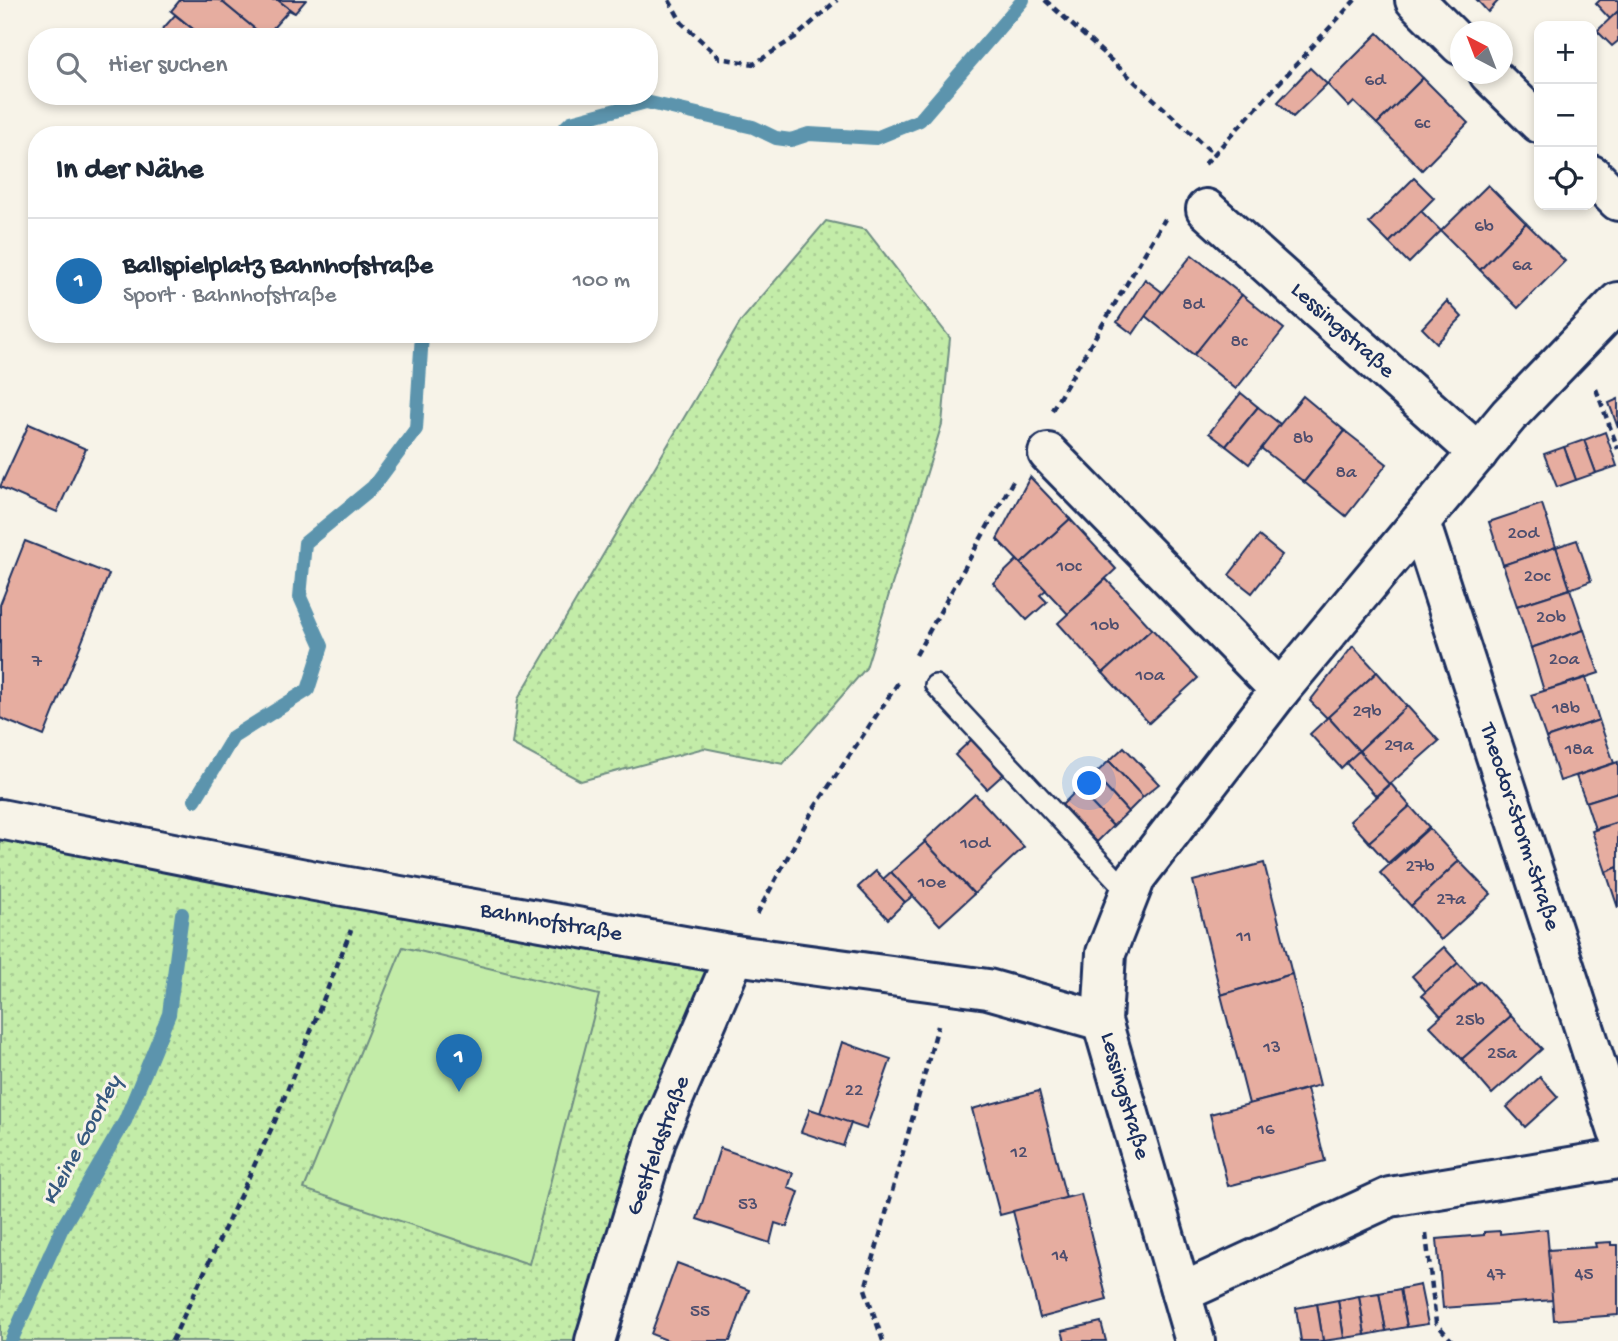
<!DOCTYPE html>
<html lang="de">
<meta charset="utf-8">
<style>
body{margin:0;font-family:"Gochi Hand",sans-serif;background:#f2f2f3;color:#1f2937}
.controls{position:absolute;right:21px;top:21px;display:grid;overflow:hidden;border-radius:14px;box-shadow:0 4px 10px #0003}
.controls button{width:63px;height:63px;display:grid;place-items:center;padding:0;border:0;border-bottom:2px solid #e0e1e3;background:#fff;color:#1f2937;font:35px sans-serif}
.compass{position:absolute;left:1450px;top:21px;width:63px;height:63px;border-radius:50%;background:#fff;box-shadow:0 4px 10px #0003;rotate:318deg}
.you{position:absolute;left:1090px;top:784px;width:24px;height:24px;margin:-18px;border:5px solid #fff;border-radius:50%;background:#1a73e8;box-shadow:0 0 0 10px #1a73e833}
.badge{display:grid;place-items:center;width:46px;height:46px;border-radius:50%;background:#1f6fb2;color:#fff;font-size:23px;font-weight:700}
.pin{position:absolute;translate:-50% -58px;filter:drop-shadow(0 2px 4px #0008)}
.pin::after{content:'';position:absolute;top:37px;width:24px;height:21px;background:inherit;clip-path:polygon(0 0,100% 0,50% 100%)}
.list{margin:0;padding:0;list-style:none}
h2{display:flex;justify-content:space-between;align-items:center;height:91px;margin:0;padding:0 28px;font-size:30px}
h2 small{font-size:23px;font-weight:400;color:#747a83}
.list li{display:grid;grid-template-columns:46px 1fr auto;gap:21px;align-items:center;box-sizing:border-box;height:126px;padding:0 28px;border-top:2px solid #e0e1e3}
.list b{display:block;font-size:26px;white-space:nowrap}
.list p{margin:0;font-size:23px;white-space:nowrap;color:#747a83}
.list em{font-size:23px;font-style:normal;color:#747a83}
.icon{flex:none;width:38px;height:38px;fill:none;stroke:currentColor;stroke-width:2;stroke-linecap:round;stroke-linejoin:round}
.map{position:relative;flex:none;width:1618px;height:1341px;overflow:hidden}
.search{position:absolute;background:#fff;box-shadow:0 4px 10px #0003;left:28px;top:28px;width:630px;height:77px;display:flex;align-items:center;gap:18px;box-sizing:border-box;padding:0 24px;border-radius:28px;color:#747a83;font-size:26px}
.panel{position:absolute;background:#fff;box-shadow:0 4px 10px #0003;left:28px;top:126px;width:630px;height:217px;border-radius:28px}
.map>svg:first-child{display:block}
</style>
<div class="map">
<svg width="1618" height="1341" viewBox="0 0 1618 1341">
<defs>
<pattern id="grass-dots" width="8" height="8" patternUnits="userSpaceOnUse" patternTransform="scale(1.75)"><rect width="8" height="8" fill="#c3eca8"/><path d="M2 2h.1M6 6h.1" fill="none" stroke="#a7cb93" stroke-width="1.8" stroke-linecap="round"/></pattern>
</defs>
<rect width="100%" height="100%" fill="#f7f3e8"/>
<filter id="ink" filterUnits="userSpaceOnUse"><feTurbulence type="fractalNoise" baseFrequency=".0143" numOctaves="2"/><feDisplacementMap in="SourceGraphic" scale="14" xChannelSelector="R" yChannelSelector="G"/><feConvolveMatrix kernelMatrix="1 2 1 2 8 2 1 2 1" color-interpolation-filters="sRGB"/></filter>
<g filter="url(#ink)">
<g fill="url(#grass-dots)" stroke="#6f8e83" stroke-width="2">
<path d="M826,221L866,230L950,338L942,424L866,668L783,764L704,748L581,781L512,744L518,699L741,321Z"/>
<path d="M0,819L735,955L595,1341H0Z"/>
</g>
<path fill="#c3eca8" stroke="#6f8e83" stroke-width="2" d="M403,947L599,995L529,1264L304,1189Z"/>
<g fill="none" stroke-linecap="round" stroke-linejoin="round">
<g stroke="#5c94ad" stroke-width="14">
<path d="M558,135L571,122L646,102L753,127L776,138L791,140L809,134L876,138L920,120L1023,0"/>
<path d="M195,800L233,737L308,690L322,646L300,597L305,543L373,487L416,429L422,334"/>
<path d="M11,1341L61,1230L125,1121L169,1014L182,914"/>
</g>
</g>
<g fill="#e6ada0" stroke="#1b2f5e" stroke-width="2">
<path d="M180,0H220L265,37L261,34L259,37H203L171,11Z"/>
<path d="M220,0H278L295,13L289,10L265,37Z"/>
<path d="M278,0H306L295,13Z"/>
<path d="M1477,0H1499L1488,12Z"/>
<path d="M1600,0H1618V11L1610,19L1596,4Z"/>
<path d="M1618,11V41L1612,46L1597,31Z"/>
<path d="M175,15L203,37H168L161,31Z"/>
<path d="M1378,33L1423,78L1377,124L1354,102L1349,107L1327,84Z"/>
<path d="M1310,68L1327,84L1293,117L1278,102Z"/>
<path d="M1423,78L1468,123L1422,170L1377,124Z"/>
<path d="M1414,178L1434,198L1389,243L1369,223Z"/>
<path d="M1488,185L1526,223L1480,270L1441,231Z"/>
<path d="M1421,211L1441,231L1409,263L1389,243Z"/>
<path d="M1526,223L1565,261L1518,308L1480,270Z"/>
<path d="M1192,255L1242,295L1194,355L1144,315Z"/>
<path d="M1145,279L1162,292L1133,334L1117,322Z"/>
<path d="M1242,295L1284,329L1236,389L1194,355Z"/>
<path d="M1447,301L1462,317L1437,343L1422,328Z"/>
<path d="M1241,393L1258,407L1226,446L1209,433Z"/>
<path d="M1303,396L1345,431L1304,482L1261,448Z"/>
<path d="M1618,399V428L1609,403Z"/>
<path d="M1258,407L1280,424L1249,464L1226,446Z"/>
<path d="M29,424L86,449L57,512L0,487Z"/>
<path d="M1345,431L1387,464L1346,516L1304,482Z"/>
<path d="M1605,432L1617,466L1596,473L1584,440Z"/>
<path d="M1584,440L1596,473L1576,480L1564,447Z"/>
<path d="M1564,447L1576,480L1557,487L1544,454Z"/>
<path d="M1030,477L1070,519L1021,564L997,539Z"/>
<path d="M1542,504L1556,547L1503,565L1489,522Z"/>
<path d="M1070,519L1116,569L1068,614L1021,564Z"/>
<path d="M1259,536L1282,555L1252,593L1229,575Z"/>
<path d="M1577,540L1591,581L1570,589L1556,547Z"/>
<path d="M25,541L109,574L44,736L0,718V605Z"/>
<path d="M1556,547L1570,589L1517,606L1503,565Z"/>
<path d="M1017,560L1046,590L1040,595L1047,602L1027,620L993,583Z"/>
<path d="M1106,579L1152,629L1103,673L1058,623Z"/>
<path d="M1570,589L1584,630L1531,648L1517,606Z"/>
<path d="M1152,629L1198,678L1149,723L1103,673Z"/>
<path d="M1584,630L1599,673L1544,691L1531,648Z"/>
<path d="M1353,646L1377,672L1327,718L1310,701Z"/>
<path d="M1377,672L1407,706L1359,751L1328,717Z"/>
<path d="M1586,678L1599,720L1546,738L1531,695Z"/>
<path d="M1407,706L1439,741L1389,785L1359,751Z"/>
<path d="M1328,717L1359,751L1341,768L1310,734Z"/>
<path d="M1599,720L1614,763L1560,781L1546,738Z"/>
<path d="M974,737L1007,771L987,789L955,755Z"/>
<path d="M1124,747L1159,784L1143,797L1109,761Z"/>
<path d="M1359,751L1389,784L1376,796L1346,763Z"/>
<path d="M1109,761L1143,797L1128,812L1094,775Z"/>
<path d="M1618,762V792L1586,802L1576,776Z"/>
<path d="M1094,775L1128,812L1113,826L1078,789Z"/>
<path d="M1391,784L1410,806L1369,842L1350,821Z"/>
<path d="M1078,789L1113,826L1097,842L1062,805Z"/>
<path d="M1618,792V822L1595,829L1586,802Z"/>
<path d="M975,794L1024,847L974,894L924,841Z"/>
<path d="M1410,806L1429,827L1388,863L1369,842Z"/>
<path d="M1618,822V867L1606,872L1592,831Z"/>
<path d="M1429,828L1459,861L1411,906L1380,873Z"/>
<path d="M925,842L974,894L940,925L891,872Z"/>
<path d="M1459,861L1491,894L1441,940L1411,906Z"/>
<path d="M1264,863L1292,974L1221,995L1193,881Z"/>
<path d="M1618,867V908L1606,872Z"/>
<path d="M876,871L905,902L888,919L858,887Z"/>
<path d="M891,872L913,896L905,902L883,879Z"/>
<path d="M1444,947L1458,963L1426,992L1412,976Z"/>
<path d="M1458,963L1477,984L1441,1016L1422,995Z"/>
<path d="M1292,974L1320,1085L1249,1104L1221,995Z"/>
<path d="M1480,981L1511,1016L1462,1059L1430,1026Z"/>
<path d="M1511,1016L1542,1049L1492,1094L1462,1059Z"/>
<path d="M842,1042L891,1059L866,1129L820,1113Z"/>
<path d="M1540,1077L1558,1097L1525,1127L1507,1107Z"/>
<path d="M1307,1089L1325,1161L1228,1186L1210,1114Z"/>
<path d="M1039,1091L1066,1198L1000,1215L972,1109Z"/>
<path d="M810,1109L851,1123L843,1146L801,1132Z"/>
<path d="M720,1148L793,1173L788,1188L799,1192L787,1227L775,1223L770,1243L697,1219Z"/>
<path d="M1081,1194L1107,1300L1040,1318L1013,1211Z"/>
<path d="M1547,1229L1553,1300L1443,1308L1437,1239L1484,1235V1232L1500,1231V1234Z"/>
<path d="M1611,1242V1245H1618V1315L1554,1320L1548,1250L1596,1247L1595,1243Z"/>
<path d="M677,1263L749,1290L730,1341H669L651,1334Z"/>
<path d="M1420,1285L1428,1324L1407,1327L1400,1289Z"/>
<path d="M1400,1289L1407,1327L1386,1331L1379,1293Z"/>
<path d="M1379,1293L1386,1331L1365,1335L1359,1296Z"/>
<path d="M1359,1296L1365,1335L1344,1338L1338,1300Z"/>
<path d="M1338,1300L1344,1338L1323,1341L1317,1304Z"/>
<path d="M1317,1304L1323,1341H1301L1296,1308Z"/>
<path d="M1101,1322L1106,1341H1065L1062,1331Z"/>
</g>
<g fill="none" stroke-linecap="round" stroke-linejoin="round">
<defs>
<path id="service" d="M935,685L1129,893"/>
<g id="minor">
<path d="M1415,0L1460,45"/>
<path d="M1489,74L1539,123"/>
<path d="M1592,175L1618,201"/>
<path d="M1206,209L1478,453"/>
<path d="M1048,453L1280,690"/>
<path d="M1420,522L1618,1132"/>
<path d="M0,819L315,881L735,955L988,989L1102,1021"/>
<path d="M1181,1293L1390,1197L1618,1159"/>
<path d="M595,1341L657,1137L735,955"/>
<path d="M1195,1341L1102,1021L1106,953L1136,877L1280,690L1509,415L1618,302"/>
</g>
</defs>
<use href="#service" stroke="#1b2f5e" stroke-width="24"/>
<use href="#minor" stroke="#1b2f5e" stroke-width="44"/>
<g stroke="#1b2f5e" stroke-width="4.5" stroke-dasharray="7 5" stroke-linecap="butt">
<path d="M669,0L682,23L720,58L754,64L797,36L837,0"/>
<path d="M1045,0L1214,154"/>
<path d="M1205,164L1355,0"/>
<path d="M1596,389L1618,449"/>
<path d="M1052,410L1165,219"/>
<path d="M916,655L1014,479"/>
<path d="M757,914L813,810L900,680"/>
<path d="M1426,1234L1436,1323L1452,1341"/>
<path d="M172,1341L275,1121L351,930"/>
<path d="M883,1341L865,1289L938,1026"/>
</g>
<use href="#service" stroke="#f7f3e8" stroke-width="19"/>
<use href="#minor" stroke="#f7f3e8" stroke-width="38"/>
</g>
</g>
<g text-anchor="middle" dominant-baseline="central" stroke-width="6" stroke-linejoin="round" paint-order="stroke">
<g font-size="19" fill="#4e4e6e">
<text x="1375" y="81">6d</text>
<text x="1422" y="124">6c</text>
<text x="1484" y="227">6b</text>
<text x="1522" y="266">6a</text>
<text x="1193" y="305">8d</text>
<text x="1239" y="342">8c</text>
<text x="1303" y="439">8b</text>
<text x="1346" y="473">8a</text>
<text x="1523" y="534">20d</text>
<text x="1069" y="567">10c</text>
<text x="1537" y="577">20c</text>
<text x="1551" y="618">20b</text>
<text x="1105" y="626">10b</text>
<text x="1564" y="660">20a</text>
<text x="37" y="662">7</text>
<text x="1150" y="676">10a</text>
<text x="1566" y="709">18b</text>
<text x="1367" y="712">29b</text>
<text x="1399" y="746">29a</text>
<text x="1579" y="750">18a</text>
<text x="975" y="844">10d</text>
<text x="1420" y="867">27b</text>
<text x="932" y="883">10e</text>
<text x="1451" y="900">27a</text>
<text x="1244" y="937">11</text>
<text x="1470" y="1021">25b</text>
<text x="1272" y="1048">13</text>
<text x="1502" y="1054">25a</text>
<text x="854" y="1091">22</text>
<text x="1266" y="1130">16</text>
<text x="1019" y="1153">12</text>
<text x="748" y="1205">53</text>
<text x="1060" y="1256">14</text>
<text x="1496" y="1275">47</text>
<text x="1584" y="1275">45</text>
<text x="700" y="1312">55</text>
</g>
<g font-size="23" fill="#1b2f5e" stroke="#f7f3e8">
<text transform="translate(1342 331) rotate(42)">Lessingstraße</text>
<text transform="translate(1519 827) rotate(72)">Theodor-Storm-Straße</text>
<text transform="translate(551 923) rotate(10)">Bahnhofstraße</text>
<text transform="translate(1124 1096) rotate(74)">Lessingstraße</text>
<text transform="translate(659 1146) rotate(-70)">Gestfeldstraße</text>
</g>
<g font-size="24" font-style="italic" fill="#36597f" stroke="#f7f3e8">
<text transform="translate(83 1141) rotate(-62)">Kleine Goorley</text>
</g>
</g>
</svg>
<div class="controls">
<button>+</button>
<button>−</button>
<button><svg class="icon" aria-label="locate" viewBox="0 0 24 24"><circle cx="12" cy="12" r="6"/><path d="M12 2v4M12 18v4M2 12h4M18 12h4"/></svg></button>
</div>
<svg class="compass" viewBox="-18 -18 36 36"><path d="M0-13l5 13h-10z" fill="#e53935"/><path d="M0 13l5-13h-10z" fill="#747a83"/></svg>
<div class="you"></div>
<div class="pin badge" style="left:459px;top:1092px">1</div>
<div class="search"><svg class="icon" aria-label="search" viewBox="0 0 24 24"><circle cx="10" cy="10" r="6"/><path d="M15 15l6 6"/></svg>Hier suchen</div>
<section class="panel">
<h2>In der Nähe<small></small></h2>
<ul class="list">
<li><span class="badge">1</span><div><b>Ballspielplatz Bahnhofstraße</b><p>Sport · Bahnhofstraße</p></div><em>100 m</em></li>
</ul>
</section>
</div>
